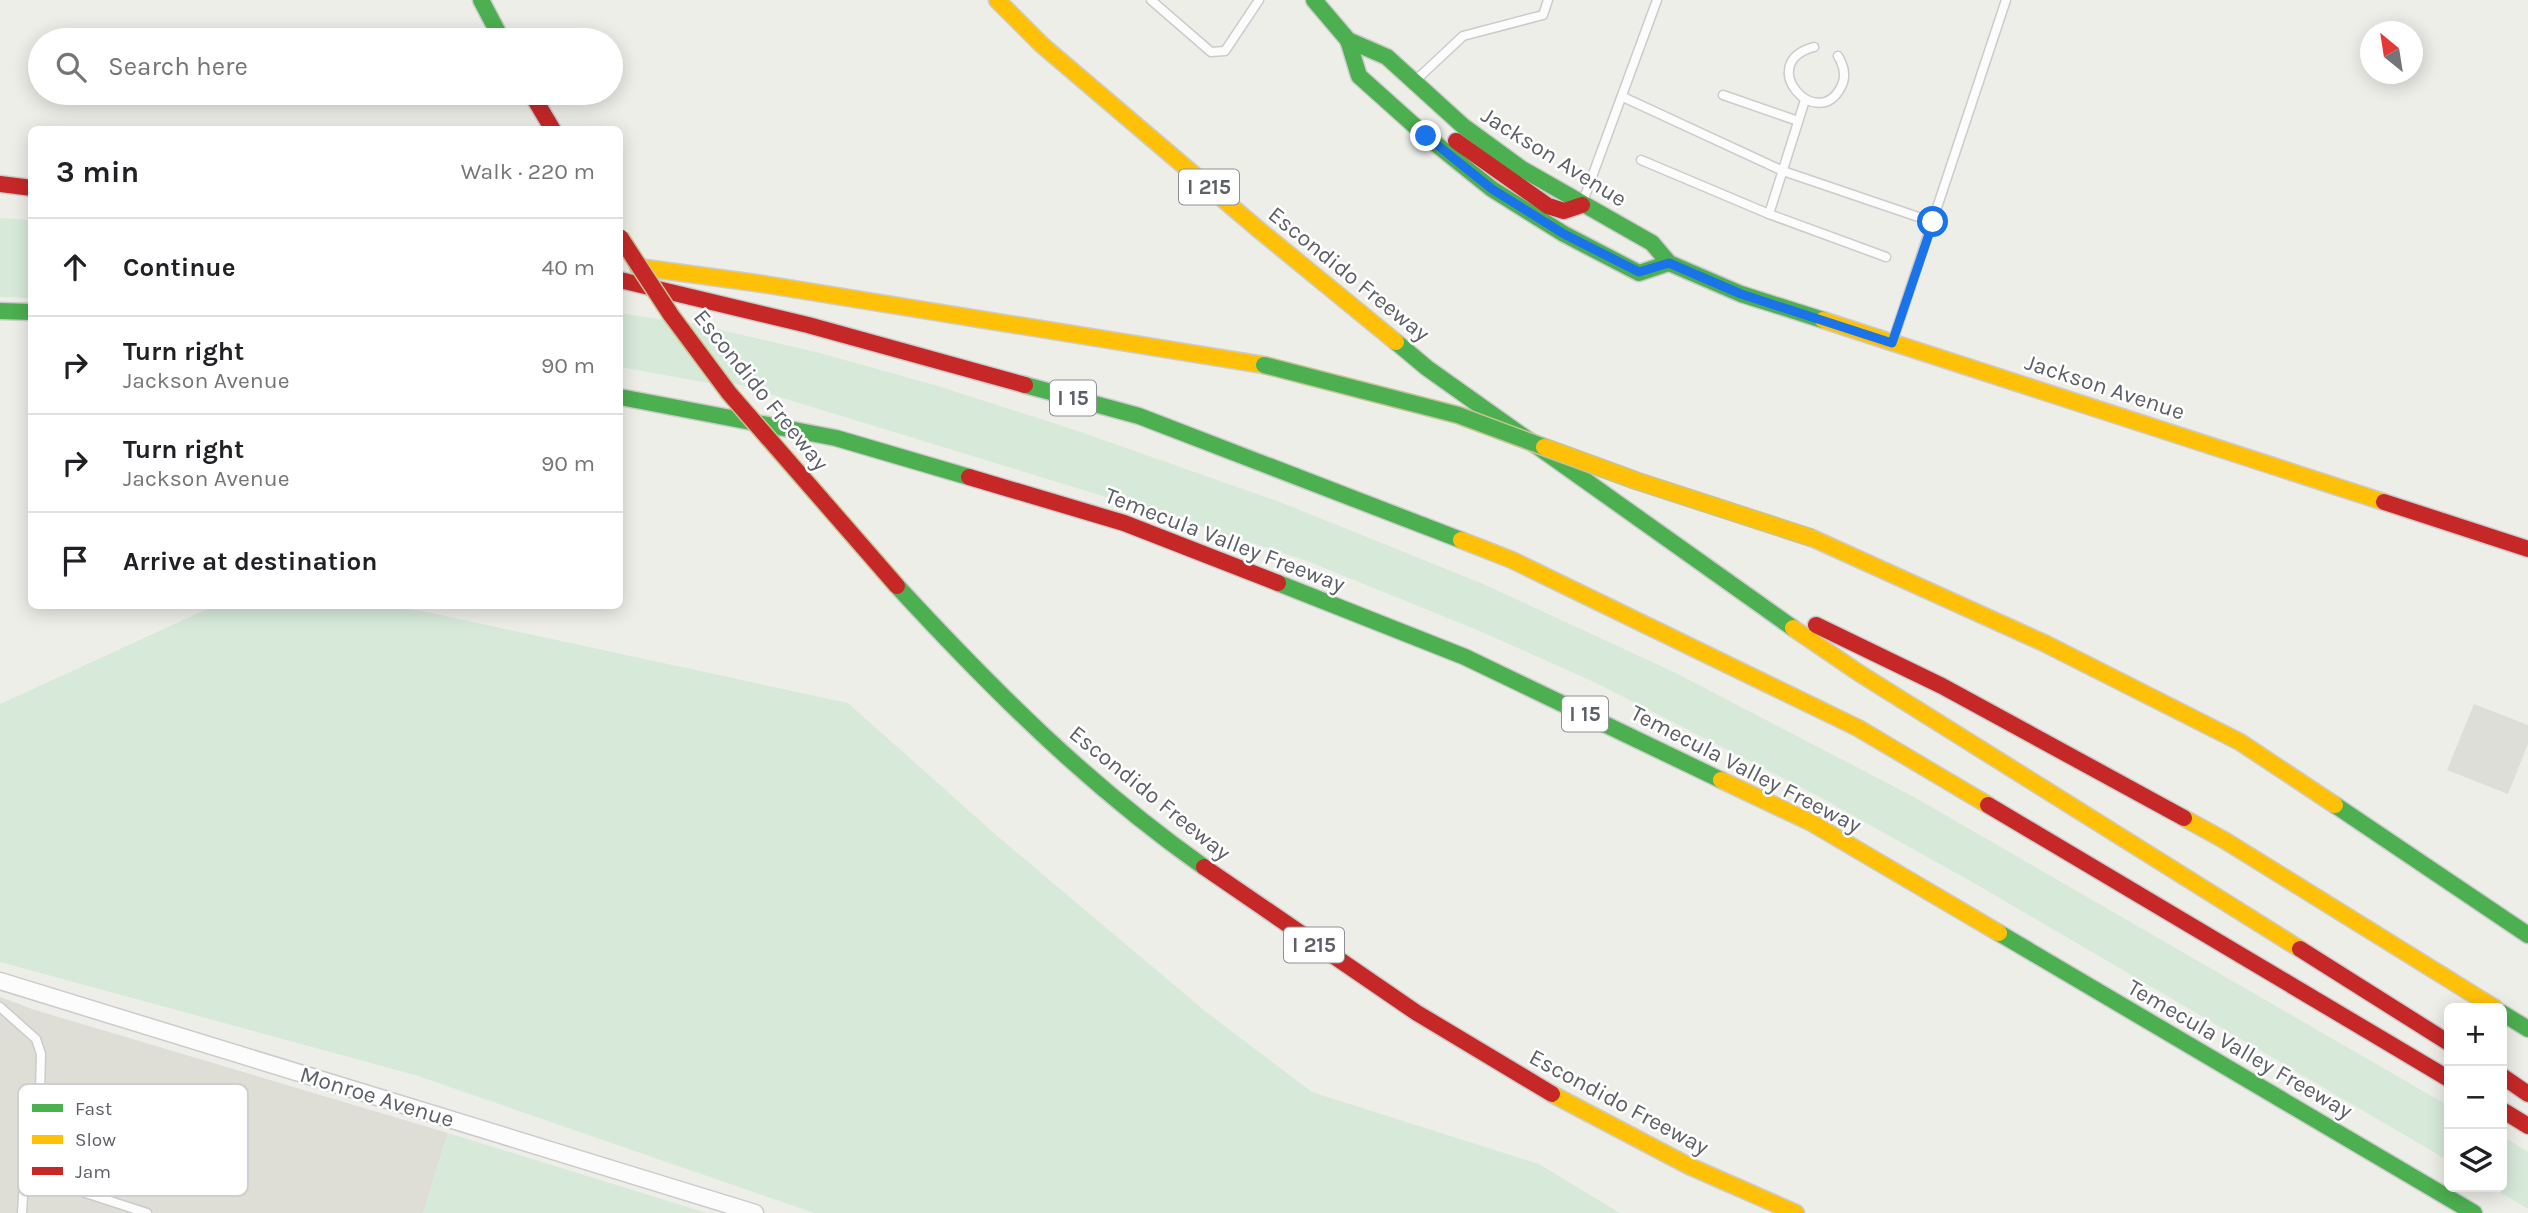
<!DOCTYPE html>
<meta charset="utf-8">
<style>
body{margin:0;font-family:Karla,sans-serif;background:#f2f2f2;color:#202124}
.controls{position:absolute;right:21px;bottom:21px;display:grid;overflow:hidden;border-radius:10px;box-shadow:0 4px 18px #0003}
.controls button{width:63px;height:63px;display:grid;place-items:center;padding:0;border:0;border-bottom:2px solid #e0e0e0;background:#fff;color:#202124;font:35px sans-serif}
.compass{position:absolute;left:2360px;top:21px;width:63px;height:63px;border-radius:50%;background:#fff;box-shadow:0 4px 18px #0003;rotate:330deg}
.stop{position:absolute;width:21px;height:21px;margin:-16px;border:5px solid #1a73e8;border-radius:50%;background:#fff}
.stop.end{background:#1a73e8;border-color:#fff;box-shadow:0 2px 7px #0008}
.list{margin:0;padding:0;list-style:none}
h2{display:flex;justify-content:space-between;align-items:center;height:91px;margin:0;padding:0 28px;font-size:30px}
h2 small{font-size:23px;font-weight:400;color:#757577}
.list li{display:grid;grid-template-columns:46px 1fr auto;gap:21px;align-items:center;box-sizing:border-box;height:98px;padding:0 28px;border-top:2px solid #e0e0e0}
.list b{display:block;font-size:26px;white-space:nowrap}
.list p{margin:0;font-size:23px;white-space:nowrap;color:#757577}
.list em{font-size:23px;font-style:normal;color:#757577}
.icon{flex:none;width:38px;height:38px;fill:none;stroke:currentColor;stroke-width:2;stroke-linecap:round;stroke-linejoin:round}
.map{position:relative;flex:none;width:2528px;height:1213px;overflow:hidden}
.search{position:absolute;background:#fff;box-shadow:0 4px 18px #0003;left:28px;top:28px;width:595px;height:77px;display:flex;align-items:center;gap:18px;box-sizing:border-box;padding:0 24px;border-radius:38px;color:#757577;font-size:26px}
.panel{position:absolute;background:#fff;box-shadow:0 4px 18px #0003;left:28px;top:126px;width:595px;height:483px;border-radius:10px}
.map>svg:first-child{display:block}
</style>
<div class="map">
<svg width="2528" height="1213" viewBox="0 0 2528 1213">
<rect width="100%" height="100%" fill="#eeeee9"/>
<path fill="#deded9" d="M2474,704L2528,725V744L2508,794L2447,770Z"/>
<path fill="#deded7" d="M0,997L35,1010L448,1133L423,1213H0Z"/>
<g fill="#d7eada">
<path d="M0,218L31,220V298L0,297Z"/>
<path d="M620,313L665,320L719,385L620,367Z"/>
<path d="M683,321L820,353L938,386L1075,430L1280,502L1481,583L1676,673L1916,798L2449,1106V1161L1979,886L1816,795L1594,682L1482,632L1307,561L1191,523L730,382Z"/>
<path d="M214,606H377L422,611L848,703L995,834L1205,1011L1312,1092L1539,1164L1620,1213H814L415,1075L0,962V704Z"/>
<path d="M448,1133L707,1213H423Z"/>
<path d="M2502,1136L2528,1152V1209L2491,1187H2502Z"/>
</g>
<g fill="none" stroke-linecap="round" stroke-linejoin="round">
<defs>
<g id="lane">
<path d="M1151,0L1211,52L1225,51L1259,0"/>
<path d="M1814,47C1754,63 1817,134 1841,87C1847,76 1844,66 1838,56"/>
<path d="M1415,81L1463,36L1543,15L1548,0"/>
<path d="M1723,95L1798,121"/>
<path d="M1623,97L1783,171L1933,222"/>
<path d="M1641,160L1769,214L1805,100"/>
<path d="M1582,204L1657,0"/>
<path d="M1769,214L1886,257"/>
<path d="M1893,340L2006,0"/>
<path d="M0,1007L36,1039L41,1054L40,1093L25,1163L22,1213"/>
<path d="M24,1173L147,1213"/>
</g>
<path id="street" d="M0,981L755,1213"/>
<g id="fast">
<path d="M481,0L502,40"/>
<path d="M1314,0L1348,40L1387,57L1463,126L1522,169L1652,243L1669,263L1741,294L1823,320"/>
<path d="M1348,40L1359,76L1426,136L1492,189L1564,234L1639,273L1669,263"/>
<path d="M0,311L32,312"/>
<path d="M1396,342L1427,368L1793,628"/>
<path d="M1025,385L1139,416L1461,540"/>
<path d="M620,397L836,438L969,477"/>
<path d="M1278,583L1465,657L1721,780"/>
<path d="M897,586C992,689 1089,786 1204,867"/>
<path d="M2335,805L2528,935"/>
<path d="M1999,933L2474,1213"/>
<path d="M2502,1013L2528,1029"/>
</g>
<g id="slow">
<path d="M997,0L1042,45L1258,229L1396,342"/>
<path d="M638,267L756,283L1264,365"/>
<path d="M1823,320L2384,502"/>
<path d="M1812,538L2044,643L2240,742L2335,805"/>
<path d="M1461,540L1512,560L1858,728L1988,805"/>
<path d="M1793,628L1859,673L2300,949"/>
<path d="M1721,780L1812,823L1999,933"/>
<path d="M2184,818L2224,840L2495,1008"/>
<path d="M1552,1094L1689,1166L1796,1213"/>
</g>
<g id="jam">
<path d="M531,93L553,130"/>
<path d="M1456,141L1548,206L1564,211L1582,205"/>
<path d="M0,184L32,188"/>
<path d="M620,280L808,325L1025,385"/>
<path d="M969,477L1124,523L1278,583"/>
<path d="M2384,502L2528,549"/>
<path d="M1816,625L1942,686L2184,818"/>
<path d="M1988,805L2449,1079"/>
<path d="M1204,867L1417,1013L1552,1094"/>
<path d="M2300,949L2449,1043"/>
<path d="M2502,1076L2528,1094"/>
<path d="M2502,1110L2528,1126"/>
</g>
</defs>
<use href="#lane" stroke="#cbcbcb" stroke-width="11"/>
<use href="#street" stroke="#cbcbcb" stroke-width="19"/>
<use href="#fast" stroke="#ccc" stroke-width="19"/>
<use href="#slow" stroke="#ccc" stroke-width="19"/>
<use href="#jam" stroke="#ccc" stroke-width="19"/>
<use href="#lane" stroke="#fcfcfc" stroke-width="8"/>
<use href="#street" stroke="#fcfcfc" stroke-width="16"/>
<use href="#fast" stroke="#4caf50" stroke-width="16"/>
<use href="#slow" stroke="#ffc107" stroke-width="16"/>
<use href="#jam" stroke="#c62828" stroke-width="16"/>
<defs>
<path id="fast-bridge" d="M1264,365L1458,415L1544,447"/>
<path id="slow-bridge" d="M1544,447L1637,481L1812,538"/>
<path id="jam-bridge" d="M620,237L671,315L729,393L897,586"/>
</defs>
<use href="#fast-bridge" stroke="#c6c496" stroke-width="19" stroke-linecap="butt"/>
<use href="#slow-bridge" stroke="#c6c496" stroke-width="19" stroke-linecap="butt"/>
<use href="#jam-bridge" stroke="#c6c496" stroke-width="19" stroke-linecap="butt"/>
<use href="#fast-bridge" stroke="#4caf50" stroke-width="16"/>
<use href="#slow-bridge" stroke="#ffc107" stroke-width="16"/>
<use href="#jam-bridge" stroke="#c62828" stroke-width="16"/>
</g>
<g fill="none" stroke-linecap="round" stroke-linejoin="round">
<path stroke="#1a73e8" stroke-width="9" d="M1426,136L1492,189L1564,234L1639,272L1669,263L1741,294L1892,343L1933,222"/>
</g>
<g text-anchor="middle" dominant-baseline="central" stroke-width="5" stroke-linejoin="round" paint-order="stroke">
<g fill="#fff" stroke="#8e9095" stroke-width="2">
<rect x="1179" y="169.5" width="60" height="35" rx="5"/>
<rect x="1050" y="380.5" width="46" height="35" rx="5"/>
<rect x="1562" y="696.5" width="46" height="35" rx="5"/>
<rect x="1284" y="927.5" width="60" height="35" rx="5"/>
</g>
<g font-size="21" font-weight="bold" fill="#5e6067">
<text x="1209" y="187">I 215</text>
<text x="1073" y="398">I 15</text>
<text x="1585" y="714">I 15</text>
<text x="1314" y="945">I 215</text>
</g>
<g font-size="23" fill="#5e6067" stroke="#fff">
<text transform="translate(1554 157) rotate(32)">Jackson Avenue</text>
<text transform="translate(1349 274) rotate(39)">Escondido Freeway</text>
<text transform="translate(2105 387) rotate(18)">Jackson Avenue</text>
<text transform="translate(761 390) rotate(51)">Escondido Freeway</text>
<text transform="translate(1225 540) rotate(21)">Temecula Valley Freeway</text>
<text transform="translate(1746 769) rotate(27)">Temecula Valley Freeway</text>
<text transform="translate(1150 793) rotate(39)">Escondido Freeway</text>
<text transform="translate(2240 1049) rotate(30)">Temecula Valley Freeway</text>
<text transform="translate(377 1097) rotate(17)">Monroe Avenue</text>
<text transform="translate(1619 1102) rotate(28)">Escondido Freeway</text>
</g>
</g>
<rect x="18" y="1084" width="230" height="112" rx="10" fill="#fff" stroke="#cfcfd1" stroke-width="2"/>
<rect x="32" y="1104" width="31" height="8" fill="#4caf50"/>
<rect x="32" y="1135" width="31" height="9" fill="#ffc107"/>
<rect x="32" y="1167" width="31" height="8" fill="#c62828"/>
<g font-size="19" fill="#5e6067">
<text x="75" y="1115">Fast</text>
<text x="75" y="1146">Slow</text>
<text x="75" y="1178">Jam</text>
</g>
</svg>
<div class="controls">
<button>+</button>
<button>−</button>
<button><svg class="icon" aria-label="layers" viewBox="0 0 24 24"><path d="M12 4l9 5-9 5-9-5zM3 14l9 5 9-5"/></svg></button>
</div>
<svg class="compass" viewBox="-18 -18 36 36"><path d="M0-13l5 13h-10z" fill="#e53935"/><path d="M0 13l5-13h-10z" fill="#757577"/></svg>
<div class="stop" style="left:1933px;top:222px"></div>
<div class="stop end" style="left:1426px;top:136px"></div>
<div class="search"><svg class="icon" aria-label="search" viewBox="0 0 24 24"><circle cx="10" cy="10" r="6"/><path d="M15 15l6 6"/></svg>Search here</div>
<section class="panel">
<h2>3 min<small>Walk · 220 m</small></h2>
<ul class="list">
<li><svg class="icon" aria-label="ahead" viewBox="0 0 24 24"><path d="M12 20V5M6 11l6-6 6 6"/></svg><div><b>Continue</b></div><em>40 m</em></li>
<li><svg class="icon" aria-label="right" viewBox="0 0 24 24"><path d="M7 20v-9h11M14 6l5 5-5 5"/></svg><div><b>Turn right</b><p>Jackson Avenue</p></div><em>90 m</em></li>
<li><svg class="icon" aria-label="right" viewBox="0 0 24 24"><path d="M7 20v-9h11M14 6l5 5-5 5"/></svg><div><b>Turn right</b><p>Jackson Avenue</p></div><em>90 m</em></li>
<li><svg class="icon" aria-label="arrive" viewBox="0 0 24 24"><path d="M6 21V4h12l-3 4 3 4H6"/></svg><div><b>Arrive at destination</b></div></li>
</ul>
</section>
</div>
